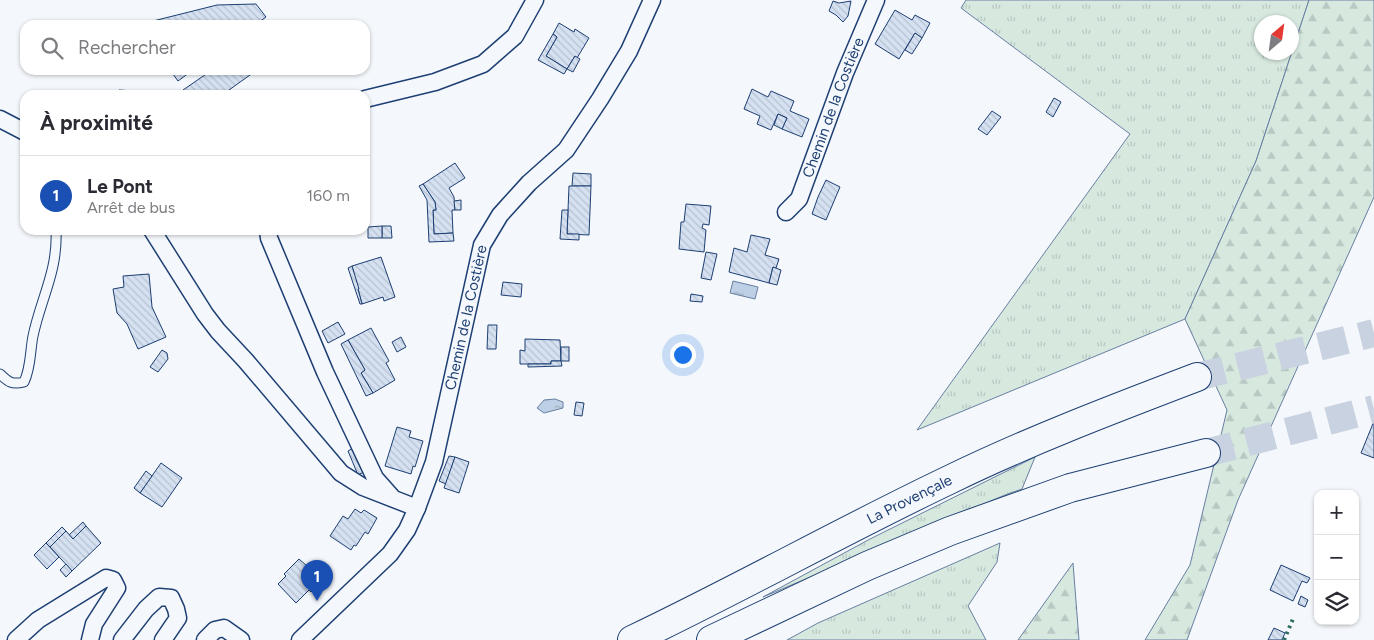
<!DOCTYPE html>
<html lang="fr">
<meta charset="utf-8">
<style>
body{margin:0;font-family:Figtree,sans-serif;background:#f2f2f3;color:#2b2b33}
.controls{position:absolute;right:15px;bottom:15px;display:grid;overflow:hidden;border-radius:10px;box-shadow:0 1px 4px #0004}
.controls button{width:45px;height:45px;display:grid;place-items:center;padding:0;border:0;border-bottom:1px solid #e1e1e2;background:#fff;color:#2b2b33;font:25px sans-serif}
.compass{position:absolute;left:1254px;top:15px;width:45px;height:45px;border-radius:50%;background:#fff;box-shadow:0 1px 4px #0004;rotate:29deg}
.you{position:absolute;left:682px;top:354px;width:18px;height:18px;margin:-12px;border:4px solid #fff;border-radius:50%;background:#1a73e8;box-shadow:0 0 0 8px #1a73e833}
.badge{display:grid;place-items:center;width:32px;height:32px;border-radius:50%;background:#1a73e8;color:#fff;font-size:16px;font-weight:700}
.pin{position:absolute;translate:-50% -41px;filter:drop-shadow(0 1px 2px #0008)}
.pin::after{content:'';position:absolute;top:26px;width:18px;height:15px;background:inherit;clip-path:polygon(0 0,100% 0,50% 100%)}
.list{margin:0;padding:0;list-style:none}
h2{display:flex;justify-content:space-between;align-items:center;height:65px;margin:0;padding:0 20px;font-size:21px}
h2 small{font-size:16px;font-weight:400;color:#7c7c81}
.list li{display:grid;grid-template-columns:32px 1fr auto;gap:15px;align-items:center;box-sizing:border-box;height:80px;padding:0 20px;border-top:1px solid #e1e1e2}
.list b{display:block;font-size:19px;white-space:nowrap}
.list p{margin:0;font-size:16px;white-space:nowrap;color:#7c7c81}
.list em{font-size:16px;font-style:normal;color:#7c7c81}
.icon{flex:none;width:28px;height:28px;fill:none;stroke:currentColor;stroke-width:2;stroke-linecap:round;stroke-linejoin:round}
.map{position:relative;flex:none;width:1374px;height:640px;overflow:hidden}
.search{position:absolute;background:#fff;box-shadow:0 1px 4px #0004;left:20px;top:20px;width:350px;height:55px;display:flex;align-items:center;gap:12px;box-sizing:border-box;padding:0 18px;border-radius:15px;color:#7c7c81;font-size:19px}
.panel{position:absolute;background:#fff;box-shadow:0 1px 4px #0004;left:20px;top:90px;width:350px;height:145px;border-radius:15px}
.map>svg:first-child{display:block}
</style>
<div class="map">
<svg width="1374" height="640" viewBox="0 0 1374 640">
<defs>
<pattern id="grass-tufts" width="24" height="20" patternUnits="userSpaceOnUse" patternTransform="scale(1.25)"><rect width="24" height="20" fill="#d7e8df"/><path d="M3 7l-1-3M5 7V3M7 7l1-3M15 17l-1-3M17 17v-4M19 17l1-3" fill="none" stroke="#b8c8c3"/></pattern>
<pattern id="forest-firs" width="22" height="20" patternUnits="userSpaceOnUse" patternTransform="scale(1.25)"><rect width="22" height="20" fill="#d7e8df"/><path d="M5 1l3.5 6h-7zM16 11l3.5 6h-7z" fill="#b8c8c3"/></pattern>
<pattern id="water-ripples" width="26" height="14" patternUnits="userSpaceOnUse" patternTransform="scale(1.25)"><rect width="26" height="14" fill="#bed0e5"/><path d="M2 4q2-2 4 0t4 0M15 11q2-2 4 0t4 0" fill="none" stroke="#9aaabe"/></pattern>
<pattern id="building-back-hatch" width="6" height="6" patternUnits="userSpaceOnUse" patternTransform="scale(1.25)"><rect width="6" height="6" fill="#d5e0f0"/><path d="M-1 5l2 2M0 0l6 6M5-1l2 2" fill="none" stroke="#b6c1d1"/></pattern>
</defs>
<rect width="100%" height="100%" fill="#f4f7fb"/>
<g fill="url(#grass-tufts)" stroke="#687fa3" fill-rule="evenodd">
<path d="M966,0H1309L1256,161L1185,319L917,430L1130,134L961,8ZM1262,22H1292V52H1262Z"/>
<path d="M1035,457L1022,489L1005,495L763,597L870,539Z"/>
<path d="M1000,543L997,562L968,606L986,640H787L818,623Z"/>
</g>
<g fill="url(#forest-firs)" stroke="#687fa3">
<path d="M1309,0H1374V197L1238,500L1187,640H1145L1190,565L1227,410L1185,319L1256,161Z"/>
<path d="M1073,563L1079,640H1018Z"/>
</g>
<g fill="url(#water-ripples)" stroke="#687fa3">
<path d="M733,281L758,287L755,299L730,293Z"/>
<path d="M555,399L563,402V408L544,413L537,408L544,400Z"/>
</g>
<g fill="url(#building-back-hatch)" stroke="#1d3f73">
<path d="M833,1L839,3L851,1L848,16L843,22L836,15L829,11Z"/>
<path d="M256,4L266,17L255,25H137L217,5Z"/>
<path d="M895,10L912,20L915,15L930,23L922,38L915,33L899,59L875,44Z"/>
<path d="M559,23L574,32L575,29L589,38L577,58L575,56L567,69L546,56L557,37L553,34Z"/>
<path d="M915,33L922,38L912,54L905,50Z"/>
<path d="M553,34L557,37L546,56L567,69L564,74L538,60Z"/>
<path d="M575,56L580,59L573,72L567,69Z"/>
<path d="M170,70H193L178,81Z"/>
<path d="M212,70H257L222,95H189L183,90Z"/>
<path d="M752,89L768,97L771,91L794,101L790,111L809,119L802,137L782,129L787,118L778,114L771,130L757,124L760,116L744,109Z"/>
<path d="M119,90L149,92L148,95H119Z"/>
<path d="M1054,98L1061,102L1053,117L1046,112Z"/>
<path d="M992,111L1001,117L987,135L978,129Z"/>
<path d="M778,114L787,118L782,129L774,125Z"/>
<path d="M455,163L465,178L449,188L454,197L455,210H452L453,233L434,234L433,210H436L435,202L423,184Z"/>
<path d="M573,173L591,174V186H572Z"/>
<path d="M826,180L840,187L826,220L812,214L818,197Z"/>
<path d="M423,184L435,202L436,210H433L434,234L453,233L454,241L429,242L427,200L419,186Z"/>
<path d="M569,186H591L589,235L567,234Z"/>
<path d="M461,200V210H455L454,201Z"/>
<path d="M686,204L711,206L709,225L703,224L702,228L706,230L704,252L679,249L681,222H684Z"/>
<path d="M562,210H568L567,234H579V240L560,239Z"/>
<path d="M382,226H391L392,238H382Z"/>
<path d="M382,226V238H368V227Z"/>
<path d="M751,235L770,239L765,255L779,259L776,268L773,267L769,283L729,272L734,248L747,252Z"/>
<path d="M706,252L717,254L711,280L701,278Z"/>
<path d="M381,257L395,297L384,301L383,297L362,304L352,266Z"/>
<path d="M352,266L359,289H358L362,304H360L348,268Z"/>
<path d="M773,267L781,270L777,285L769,283Z"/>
<path d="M149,274L152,307L166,337L138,349L127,324L117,313L113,289L124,287L123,276Z"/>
<path d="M503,282L522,284L521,297L501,295Z"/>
<path d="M691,294L703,296L702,302L690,301Z"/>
<path d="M338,322L345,334L328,343L322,331Z"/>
<path d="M488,325H497L496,349H487Z"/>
<path d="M371,328L389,361L386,363L395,380L373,393L361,373L365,370L348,340Z"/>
<path d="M401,337L406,347L397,352L392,342Z"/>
<path d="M525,339L560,340L561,361H551V364H520V350L525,351Z"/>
<path d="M348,340L365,370L361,373L373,393L366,396L341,344Z"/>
<rect x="561" y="347" width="8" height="14"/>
<path d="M162,350L167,353L168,359L158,372L150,367Z"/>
<path d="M551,361H561L562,366L528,367V364H551Z"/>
<path d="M576,402L584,403L582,416L574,415Z"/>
<path d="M1374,421V458L1361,453Z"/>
<path d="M397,427L411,431L409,437L423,441L415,467L413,466L411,474L385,466Z"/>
<path d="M355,447L366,471L358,475L348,451Z"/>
<path d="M449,456L455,457L446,484L439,481Z"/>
<path d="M455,457L469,462L459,493L444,488Z"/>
<path d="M161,463L182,478L162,507L140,493Z"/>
<path d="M146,471L152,476L140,493L134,488Z"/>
<path d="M355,509L361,513L364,510L377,518L368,534L365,532L356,546L354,545L351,550L330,536L343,516L348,519Z"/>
<path d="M83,522L86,526L73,539L69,535Z"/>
<path d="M86,526L101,543L72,571L50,547L66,531L73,539Z"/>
<path d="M62,527L66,531L50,547L46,543Z"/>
<path d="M46,543L59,557L47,569L34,555Z"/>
<path d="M299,559L323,580L311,592L309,590L296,603L278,584L286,576L284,574Z"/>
<path d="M66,564L72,571L66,577L60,570Z"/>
<path d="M1281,565L1310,578L1307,583L1302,581L1293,601L1270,590Z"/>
<path d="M1301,596L1308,600L1305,607L1298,604Z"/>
<path d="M1274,628L1285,633L1282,640H1268Z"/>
</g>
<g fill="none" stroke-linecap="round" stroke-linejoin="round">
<g stroke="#c9d2e0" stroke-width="28" stroke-dasharray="28 14" stroke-linecap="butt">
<path d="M1197,377L1374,333"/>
<path d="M1206,453L1374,409"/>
</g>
<defs>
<path id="service" d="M0,374C8,382 12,385 24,382C31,368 30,351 33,336C41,298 58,271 56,230"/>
<g id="minor">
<path d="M365,99L435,82L483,64L515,36L535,0"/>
<path d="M0,119L25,132"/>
<path id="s1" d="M786,212L799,199L845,73L876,0"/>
<path d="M152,230L205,314L218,331L246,361L341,473L363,487L417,508"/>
<path d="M268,230L269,238L325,372L375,478L391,496"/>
<path d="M16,640L38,620L106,578L113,580L117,588L94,624L90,640"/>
<path d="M122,640L146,609L159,597L171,598L176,609L178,618L163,640"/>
<path d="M205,640L215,630L224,628L241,640"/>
<path id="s2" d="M300,640L390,554L407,530L417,508L434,462L482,245L500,215L529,183L566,150L600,99L629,51L652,0"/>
</g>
<g id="motorway">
<path id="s3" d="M632,640C739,589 842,531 949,480C1029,441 1113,409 1197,377"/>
<path d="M711,640L867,566L950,531L1070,488L1206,453"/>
</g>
</defs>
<use href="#service" stroke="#1d3f73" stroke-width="11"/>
<use href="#minor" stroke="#1d3f73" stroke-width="19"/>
<use href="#motorway" stroke="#1d3f73" stroke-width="30"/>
<use href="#service" stroke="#f4f7fb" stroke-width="9"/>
<use href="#minor" stroke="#f4f7fb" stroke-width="16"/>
<use href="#motorway" stroke="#f4f7fb" stroke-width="28"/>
<path stroke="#2c6c60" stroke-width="4" stroke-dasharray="2.5 4" stroke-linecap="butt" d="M1284,640L1293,619"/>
</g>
<g text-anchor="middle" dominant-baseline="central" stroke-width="4" stroke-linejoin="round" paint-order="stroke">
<g font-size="15" fill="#1d3f73" stroke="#f4f7fb">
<text stroke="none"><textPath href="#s1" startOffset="116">Chemin de la Costière</textPath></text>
<text stroke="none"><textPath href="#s2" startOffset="375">Chemin de la Costière</textPath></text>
<text stroke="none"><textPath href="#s3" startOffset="311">La Provençale</textPath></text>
</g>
</g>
</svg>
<div class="controls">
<button>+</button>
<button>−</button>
<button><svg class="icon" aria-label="layers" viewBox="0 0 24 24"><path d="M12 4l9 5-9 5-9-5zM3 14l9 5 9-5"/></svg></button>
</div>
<svg class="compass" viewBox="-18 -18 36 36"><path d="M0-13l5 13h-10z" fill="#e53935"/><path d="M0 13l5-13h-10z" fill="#7c7c81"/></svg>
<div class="you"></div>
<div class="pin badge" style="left:317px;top:601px;background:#1a4fb4">1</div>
<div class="search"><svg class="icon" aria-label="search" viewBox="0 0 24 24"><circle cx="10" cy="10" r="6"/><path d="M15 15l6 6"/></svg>Rechercher</div>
<section class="panel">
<h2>À proximité<small></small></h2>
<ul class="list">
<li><span class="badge" style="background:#1a4fb4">1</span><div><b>Le Pont</b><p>Arrêt de bus</p></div><em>160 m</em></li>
</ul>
</section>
</div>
